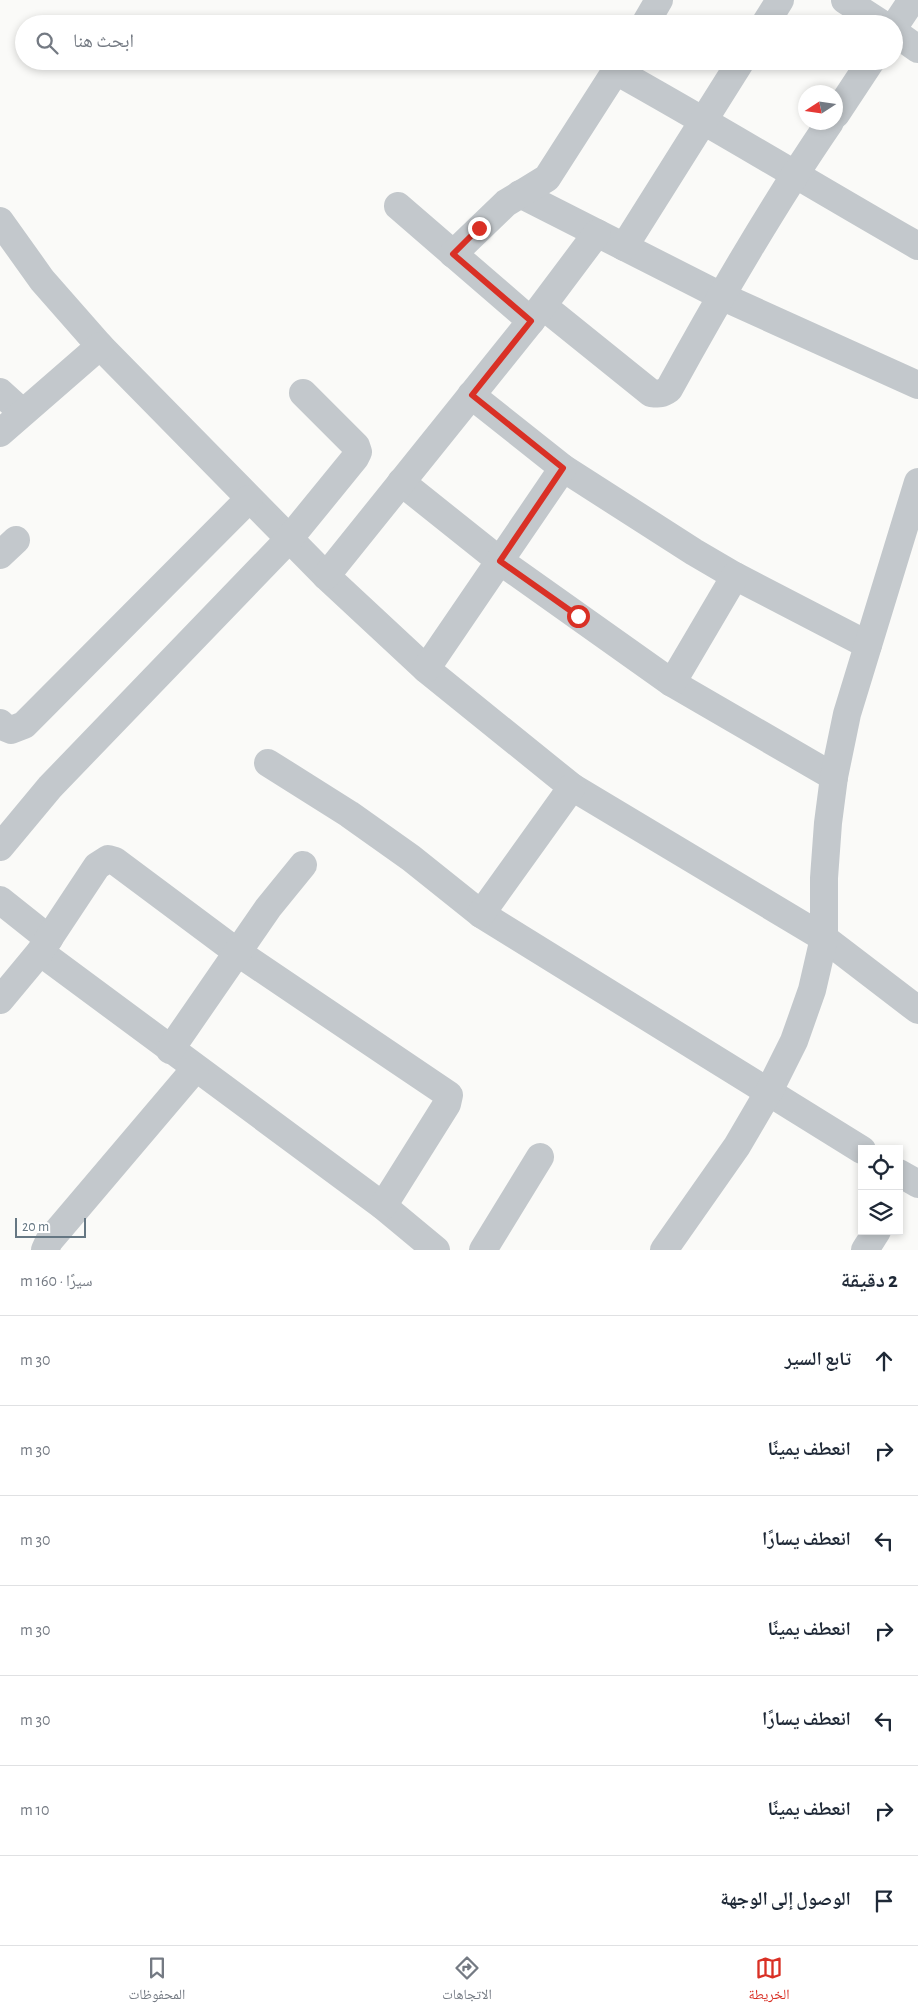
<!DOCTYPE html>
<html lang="ar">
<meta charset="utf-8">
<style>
body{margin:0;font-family:"Alegreya Sans","Noto Naskh Arabic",sans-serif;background:#f6f6f7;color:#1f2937;direction:rtl}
.controls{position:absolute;right:15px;bottom:15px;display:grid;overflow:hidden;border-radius:0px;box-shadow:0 2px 8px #0003}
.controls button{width:45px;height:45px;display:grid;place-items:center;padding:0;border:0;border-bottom:1px solid #e0e1e3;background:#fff;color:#1f2937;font:25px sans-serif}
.compass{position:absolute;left:798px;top:85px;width:45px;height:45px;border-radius:50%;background:#fff;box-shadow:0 2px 8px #0003;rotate:258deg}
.scale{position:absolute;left:15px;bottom:12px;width:71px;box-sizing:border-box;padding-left:5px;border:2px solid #657783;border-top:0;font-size:14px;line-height:18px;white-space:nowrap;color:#657783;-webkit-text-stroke:4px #fff;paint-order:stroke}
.stop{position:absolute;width:15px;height:15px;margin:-11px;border:4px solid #d93025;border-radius:50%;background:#fff}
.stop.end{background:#d93025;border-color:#fff;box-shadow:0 1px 5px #0008}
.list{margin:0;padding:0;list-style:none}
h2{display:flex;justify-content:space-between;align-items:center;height:65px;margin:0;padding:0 20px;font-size:21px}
h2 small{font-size:16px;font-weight:400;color:#747a83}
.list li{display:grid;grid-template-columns:32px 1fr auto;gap:15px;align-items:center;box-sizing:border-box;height:90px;padding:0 20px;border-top:1px solid #e0e1e3}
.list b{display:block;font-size:19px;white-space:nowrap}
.list em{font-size:16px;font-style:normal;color:#747a83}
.icon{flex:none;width:28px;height:28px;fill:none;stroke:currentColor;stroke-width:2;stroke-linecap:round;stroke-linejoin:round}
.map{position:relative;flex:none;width:918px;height:1250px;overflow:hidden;direction:ltr}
.search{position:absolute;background:#fff;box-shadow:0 2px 8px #0003;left:15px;right:15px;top:15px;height:55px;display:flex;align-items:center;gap:12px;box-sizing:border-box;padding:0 18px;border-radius:28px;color:#747a83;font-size:19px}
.sheet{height:695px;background:#fff}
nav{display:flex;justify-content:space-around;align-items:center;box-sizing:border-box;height:70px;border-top:1px solid #e0e1e3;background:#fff;font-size:14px;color:#747a83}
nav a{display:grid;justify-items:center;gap:2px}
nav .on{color:#d93025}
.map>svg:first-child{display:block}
</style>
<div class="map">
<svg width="918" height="1250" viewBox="0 0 918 1250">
<rect width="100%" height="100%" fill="#fafaf8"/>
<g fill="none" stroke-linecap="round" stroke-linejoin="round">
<g stroke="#c3c8cc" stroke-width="28">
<path d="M845,0L882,24"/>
<path d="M645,24L659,0"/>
<path d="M765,24L780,0"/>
<path d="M894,27L912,0"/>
<path d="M894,32L918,49"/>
<path d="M616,71C718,128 817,188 918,246"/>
<path d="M836,114L871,61"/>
<path d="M520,194L721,296L918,385"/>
<path d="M398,206L531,321"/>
<path d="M0,221L42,280L100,346L326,576L426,669L572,787L824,938L918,1010"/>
<path d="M624,247L741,61"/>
<path d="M453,254L506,203L547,178L622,61"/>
<path d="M543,306L651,393C659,394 662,394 669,389C719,298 771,208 830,122"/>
<path d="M0,392L22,412"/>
<path d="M471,395L563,468L694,552L735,576L868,645"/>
<path d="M0,433L100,346"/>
<path d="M401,482L500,561L672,683L834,777"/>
<path d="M0,555L16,540"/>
<path d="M326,576L531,321L597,233"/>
<path d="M426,669L563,468"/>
<path d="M672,683L735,576"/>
<path d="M0,723L4,727L11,730L24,725L249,499"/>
<path d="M268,763L349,814L411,858L481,914L862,1150"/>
<path d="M0,847L50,787L289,539L355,458L358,452L356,446L303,393"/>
<path d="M0,900L49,939"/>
<path d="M481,914L572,787"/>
<path d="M40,952L383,1206L436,1250"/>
<path d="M0,1000L40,952L97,866L108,859L115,861L237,952L449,1095L447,1104L383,1206"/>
<path d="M170,1050L268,908L303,865"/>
<path d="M899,1173L918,1184"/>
<path d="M45,1250L49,1241L195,1069"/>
<path d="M483,1250L540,1157"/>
<path d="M664,1250L737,1146L768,1093L794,1041L812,990L824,938V878L828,823L834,777L847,714L918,482"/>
<path d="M865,1250L877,1231"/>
</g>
</g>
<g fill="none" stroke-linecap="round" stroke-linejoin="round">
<path stroke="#d93025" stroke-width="6" d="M479,228L453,254L531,321L472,395L563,468L500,561L578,616"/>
</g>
</svg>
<div class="controls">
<button><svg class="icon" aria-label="locate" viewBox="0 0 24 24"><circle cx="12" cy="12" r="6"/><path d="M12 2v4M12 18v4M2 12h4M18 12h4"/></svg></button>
<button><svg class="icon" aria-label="layers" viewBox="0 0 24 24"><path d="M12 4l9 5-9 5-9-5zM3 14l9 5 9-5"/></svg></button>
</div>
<svg class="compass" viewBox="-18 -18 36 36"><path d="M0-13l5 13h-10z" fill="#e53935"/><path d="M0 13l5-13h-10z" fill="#747a83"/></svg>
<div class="scale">20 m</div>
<div class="stop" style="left:578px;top:616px"></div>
<div class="stop end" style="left:479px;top:228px"></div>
<div class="search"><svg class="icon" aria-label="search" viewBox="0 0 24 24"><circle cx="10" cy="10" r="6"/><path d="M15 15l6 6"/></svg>ابحث هنا</div>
</div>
<section class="sheet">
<h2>2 دقيقة<small>سيرًا · 160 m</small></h2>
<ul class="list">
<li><svg class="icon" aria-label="ahead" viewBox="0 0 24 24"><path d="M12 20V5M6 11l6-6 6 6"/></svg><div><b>تابع السير</b></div><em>30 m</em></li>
<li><svg class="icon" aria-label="right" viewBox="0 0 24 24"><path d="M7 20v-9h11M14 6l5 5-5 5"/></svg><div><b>انعطف يمينًا</b></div><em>30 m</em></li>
<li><svg class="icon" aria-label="left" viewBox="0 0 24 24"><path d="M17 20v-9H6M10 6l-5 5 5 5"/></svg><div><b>انعطف يسارًا</b></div><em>30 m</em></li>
<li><svg class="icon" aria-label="right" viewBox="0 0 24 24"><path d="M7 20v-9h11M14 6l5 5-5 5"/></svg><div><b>انعطف يمينًا</b></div><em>30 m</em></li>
<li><svg class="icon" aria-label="left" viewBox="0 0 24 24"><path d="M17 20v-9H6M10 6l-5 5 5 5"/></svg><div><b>انعطف يسارًا</b></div><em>30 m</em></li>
<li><svg class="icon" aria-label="right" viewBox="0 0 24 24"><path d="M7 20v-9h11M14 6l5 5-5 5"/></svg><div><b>انعطف يمينًا</b></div><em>10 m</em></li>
<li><svg class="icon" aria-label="arrive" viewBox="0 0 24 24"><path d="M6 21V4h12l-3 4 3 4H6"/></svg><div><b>الوصول إلى الوجهة</b></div></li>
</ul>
</section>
<nav>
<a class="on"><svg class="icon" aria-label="map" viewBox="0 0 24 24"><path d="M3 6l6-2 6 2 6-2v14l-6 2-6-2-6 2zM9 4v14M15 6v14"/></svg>الخريطة</a>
<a><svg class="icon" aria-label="directions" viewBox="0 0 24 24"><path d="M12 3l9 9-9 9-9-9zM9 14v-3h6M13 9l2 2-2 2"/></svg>الاتجاهات</a>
<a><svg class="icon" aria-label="saved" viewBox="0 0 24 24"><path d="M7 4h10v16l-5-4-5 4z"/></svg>المحفوظات</a>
</nav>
